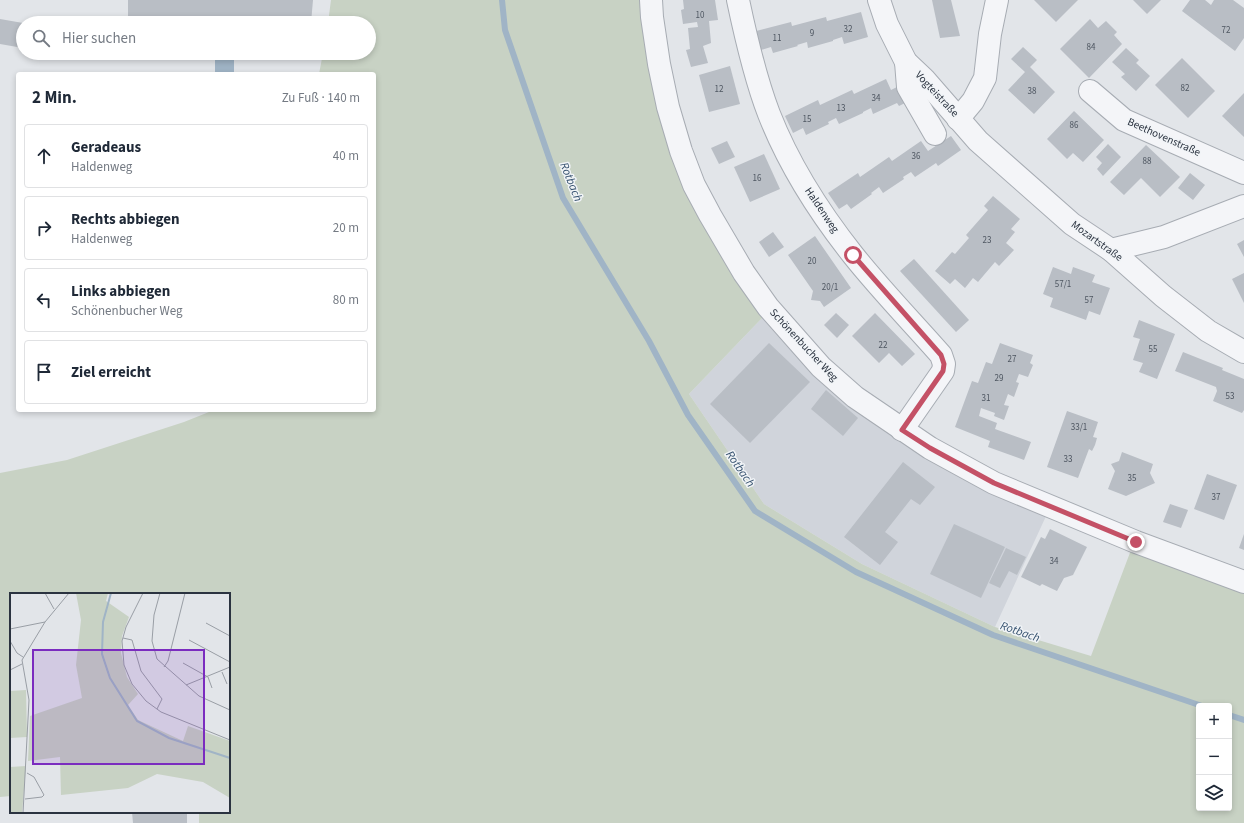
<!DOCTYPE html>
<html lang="de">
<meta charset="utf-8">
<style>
body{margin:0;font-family:"Source Sans 3",sans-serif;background:#f6f6f7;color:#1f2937}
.controls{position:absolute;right:12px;bottom:12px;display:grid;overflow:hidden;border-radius:4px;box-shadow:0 2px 6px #0003}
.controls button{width:36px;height:36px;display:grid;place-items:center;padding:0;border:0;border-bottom:1px solid #e0e1e3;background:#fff;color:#1f2937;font:20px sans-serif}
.stop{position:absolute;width:12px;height:12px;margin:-9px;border:3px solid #c45166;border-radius:50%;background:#fff}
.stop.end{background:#c45166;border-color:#fff;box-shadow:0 1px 4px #0008}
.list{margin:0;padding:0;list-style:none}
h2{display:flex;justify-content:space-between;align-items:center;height:52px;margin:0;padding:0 16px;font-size:17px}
h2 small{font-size:13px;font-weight:400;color:#747a83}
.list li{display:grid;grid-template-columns:26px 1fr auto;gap:12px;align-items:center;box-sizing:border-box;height:64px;margin:0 8px 8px;padding:0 8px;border:1px solid #e0e1e3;border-radius:4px}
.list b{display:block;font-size:15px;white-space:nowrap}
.list p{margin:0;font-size:13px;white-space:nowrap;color:#747a83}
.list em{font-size:13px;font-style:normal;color:#747a83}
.icon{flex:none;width:22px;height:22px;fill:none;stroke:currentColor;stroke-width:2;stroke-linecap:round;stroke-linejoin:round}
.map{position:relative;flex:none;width:1244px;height:823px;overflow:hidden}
.search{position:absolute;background:#fff;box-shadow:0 2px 6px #0003;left:16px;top:16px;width:360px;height:44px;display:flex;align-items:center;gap:10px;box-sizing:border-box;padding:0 14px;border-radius:22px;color:#747a83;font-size:15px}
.panel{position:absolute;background:#fff;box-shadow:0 2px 6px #0003;left:16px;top:72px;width:360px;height:340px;border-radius:4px}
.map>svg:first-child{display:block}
</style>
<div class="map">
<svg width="1244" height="823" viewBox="0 0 1244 823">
<rect width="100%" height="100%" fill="#e2e5e9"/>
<path fill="#d0d4db" d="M763,317L875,423L923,457L990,490L1047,514L995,627L862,564L764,504L689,394Z"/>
<path fill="#c8d2c4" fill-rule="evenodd" d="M331,0H640L641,18L648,67L671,154L684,190L734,278L763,317L689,394L764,504L862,564L995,627L1091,656L1131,550L1244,591V823H199V812H229V594H11V796L0,797V473L67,460L184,422L214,410H374V74H319L323,53H369V23H328ZM1199,706H1229V808H1199Z"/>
<rect fill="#a0b4c6" x="215" y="53" width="19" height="21"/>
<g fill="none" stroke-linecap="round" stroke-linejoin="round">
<g stroke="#a0b4c6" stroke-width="6">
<path d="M502,0L505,30L563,198L649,341L688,415L755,511L856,572L993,635L1202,706"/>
<path d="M1229,715L1244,720"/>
</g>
</g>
<g fill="#b9bec5">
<path d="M128,0H313L311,23H128Z"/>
<path d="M683,0H715L718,20L709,21L711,43L703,46L708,63L691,67L686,50L690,49L688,28L698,27L697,22L683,24L681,10L684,9Z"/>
<path d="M932,0H951L960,36L940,38Z"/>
<path d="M1034,0H1078L1056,22Z"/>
<path d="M1133,0H1161L1147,14Z"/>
<path d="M1190,0H1205L1211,5L1214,0H1233L1244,8V38L1235,51L1182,11Z"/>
<path d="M861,12L868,37L844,44L842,37L833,40V41L808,48L807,42L797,45L798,46L773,53L771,47L761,50L756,31L791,22L792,26L826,17L827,21Z"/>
<path d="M0,19L23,23V48L0,44Z"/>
<path d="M1090,19L1098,28L1106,21L1117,32L1114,35L1122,44L1089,78L1060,49Z"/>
<path d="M1023,47L1037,60L1030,67L1055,92L1034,114L1008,90L1025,72L1011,59Z"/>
<path d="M1126,48L1139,60L1136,63L1150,76L1136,91L1121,77L1125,74L1112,62Z"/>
<path d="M1182,58L1215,91L1188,118L1155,85Z"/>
<path d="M730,66L740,104L709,112L699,75Z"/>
<path d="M886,79L891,90L899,86L907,102L899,106L897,103L873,114L871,108L863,112V113L839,124L836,118L828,122L829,124L806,135L803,128L793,133L785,116L818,100L820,105L852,90L854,94Z"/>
<path d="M1244,93V137L1222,116Z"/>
<path d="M1074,111L1104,140L1083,162L1073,153L1067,159L1047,139Z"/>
<path d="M951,136L961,150L938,166L936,163L915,177L911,172L903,177L904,179L883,193L879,187L871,193L872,194L851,209L847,204L839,209L828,193L858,173L860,177L889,157L892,161L921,141L928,151Z"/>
<path d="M727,141L735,157L719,164L711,148Z"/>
<path d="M1108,144L1121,157L1103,176L1097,169L1102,163L1096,157Z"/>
<path d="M1146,145L1180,177L1160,197L1141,178L1124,195L1110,182Z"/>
<path d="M764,154L780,189L750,202L734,167Z"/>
<path d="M1190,173L1205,185L1193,200L1178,188Z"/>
<path d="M993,196L1020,219L1011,229L1015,232L1006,243L1014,250L999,266L995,262L978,282L973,278L965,288L955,279L950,284L935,271L952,252L955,254L969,238L966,235L988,210L984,206Z"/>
<path d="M773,232L784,247L769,257L759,242Z"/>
<path d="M815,236L851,288L824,307L820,301L811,300L813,291L788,255Z"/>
<path d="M1244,240V257L1237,244Z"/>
<path d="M914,259L969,320L956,332L900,271Z"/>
<path d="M1053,267L1071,274L1073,267L1095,275L1092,282L1110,288L1100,315L1089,311L1086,320L1050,307L1053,298L1043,294Z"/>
<path d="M1244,273V303L1232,279Z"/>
<path d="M836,313L849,325L837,338L824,325Z"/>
<path d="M875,313L915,354L902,366L889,353L879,363L852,336Z"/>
<path d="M1139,320L1175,334L1157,379L1139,372L1143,363L1133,360L1140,339L1133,337Z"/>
<path d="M769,343L810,382L750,443L710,404Z"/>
<path d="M1000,343L1033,355L1030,363L1033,365L1028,377L1019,374L1016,382L1019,383L1014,397L1008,394L1004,405L1009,406L1004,420L994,416L995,413L981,408L979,416L997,423L995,429L1031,442L1024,460L988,447L990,441L955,427L972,381L978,383L986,362L992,364Z"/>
<path d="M1183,352L1223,368L1222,370L1244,379V410L1242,413L1213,401L1217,391L1216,387L1175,371Z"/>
<path d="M826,390L858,418L843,436L811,409Z"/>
<path d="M1067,411L1098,422L1093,437L1097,438L1095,445L1092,451L1089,449L1078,478L1047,467Z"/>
<path d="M1122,452L1153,464L1150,473L1155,483L1126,496L1108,489L1115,471L1111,464L1119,461Z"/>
<path d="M903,462L935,487L920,505L911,499L885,532L898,542L880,565L844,537Z"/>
<path d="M1207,474L1237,485L1224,520L1194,509Z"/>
<path d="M1170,504L1188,510L1181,528L1163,522Z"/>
<path d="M954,524L1005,547L981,598L930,574Z"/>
<path d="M1050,529L1087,547L1073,575L1064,578L1057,591L1042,584L1040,586L1021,577L1041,537L1045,539Z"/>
<path d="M1244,534V550L1239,548Z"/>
<path d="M1006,548L1026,557L1017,575L1009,571L1000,588L989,583Z"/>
<path d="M132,812H187V823H133Z"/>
</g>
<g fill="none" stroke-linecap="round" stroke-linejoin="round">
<defs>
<g id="minor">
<path d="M651,0L652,17L659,64L668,107L681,151L694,185L710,215L744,273L768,307L821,367L855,397L930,448L994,483L1136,542L1244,582"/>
<path d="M738,0C746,38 755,78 769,114C789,165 819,212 853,255C880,289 912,322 941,355L944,364L943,371L902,430"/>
<path d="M879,0L887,24L906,62L924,79L978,141L1072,224L1111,250L1163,296L1208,331L1244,352"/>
<path d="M906,62L908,87L935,134"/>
<path d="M1090,91L1124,120L1244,173"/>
<path d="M958,119L973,101L985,78L990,34L997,0"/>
<path d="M1111,250L1164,237L1244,206"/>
</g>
</defs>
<use href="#minor" stroke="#a7acb3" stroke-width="24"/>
<use href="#minor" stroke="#f4f5f8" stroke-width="22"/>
</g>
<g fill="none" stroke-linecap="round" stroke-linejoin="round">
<path stroke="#c45166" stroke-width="5" d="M853,255L941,355L944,364L943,371L902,430L930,448L994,483L1136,542"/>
</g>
<g text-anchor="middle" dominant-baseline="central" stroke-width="3" stroke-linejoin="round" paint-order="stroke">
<g font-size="9" fill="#4e5661">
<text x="700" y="15">10</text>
<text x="848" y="29">32</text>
<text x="1226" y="30">72</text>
<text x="812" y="33">9</text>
<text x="777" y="38">11</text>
<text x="1091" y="47">84</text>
<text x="1185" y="88">82</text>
<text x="719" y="89">12</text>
<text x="1032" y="91">38</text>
<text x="876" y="98">34</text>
<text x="841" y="108">13</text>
<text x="807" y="119">15</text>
<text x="1074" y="125">86</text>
<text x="916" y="156">36</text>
<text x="1147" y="161">88</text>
<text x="757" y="178">16</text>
<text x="987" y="240">23</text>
<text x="812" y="261">20</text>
<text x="1063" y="284">57/1</text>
<text x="830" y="287">20/1</text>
<text x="1089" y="300">57</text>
<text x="883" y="345">22</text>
<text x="1153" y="349">55</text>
<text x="1012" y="359">27</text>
<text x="999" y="378">29</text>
<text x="1230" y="396">53</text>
<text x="986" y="398">31</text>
<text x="1079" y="427">33/1</text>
<text x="1068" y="459">33</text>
<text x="1132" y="478">35</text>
<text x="1216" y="497">37</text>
<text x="1054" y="561">34</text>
</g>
<g font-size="11" fill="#2b3340" stroke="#f1f4f7">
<text transform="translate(937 94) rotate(47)">Vogteistraße</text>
<text transform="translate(1164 137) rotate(24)">Beethovenstraße</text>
<text transform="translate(822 210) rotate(56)">Haldenweg</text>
<text transform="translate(1097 241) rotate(36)">Mozartstraße</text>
<text transform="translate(804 345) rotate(47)">Schönenbucher Weg</text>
</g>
<g font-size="12" font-style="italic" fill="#385370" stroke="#f1f4f7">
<text transform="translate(571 182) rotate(68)">Rotbach</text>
<text transform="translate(740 469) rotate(55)">Rotbach</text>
<text transform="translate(1020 632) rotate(19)">Rotbach</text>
</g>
</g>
<g transform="translate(10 593)">
<rect width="220" height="220" fill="#e2e5e9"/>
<path d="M66,0H98L96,8L119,24L112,43L111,60L117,84L128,101L118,112L128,127L173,148L178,133L220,148V205L193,189L147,181L118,195L51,202L50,164L18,168L20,123L72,105L66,72L71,27ZM16,97L17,144L0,145V98ZM16,173L12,220H0V174Z" fill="#c8d2c4"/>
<path fill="none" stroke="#a0b4c6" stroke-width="2" d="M101,0L93,29L92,61L100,85L127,128L159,145L220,165"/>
<path fill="none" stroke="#999ea5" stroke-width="1" d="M35,0L44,16M133,0L116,34L112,48L114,72L122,91L136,108L151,119L220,147M150,0L144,22L142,48L147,66L189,103L220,117M196,30L220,43M0,36L35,29M113,45L122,47L131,78L152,106L147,116M179,47L220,69M0,48L7,60L13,64M173,70L198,84L202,95M154,74L158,68L175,0M0,77L12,71M212,79L217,91M176,92L220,74M15,206L32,204L34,202L24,184L17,180M13,220L19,107L12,67L35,29L59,0"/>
<path fill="#7b2cbf" fill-opacity="0.15" stroke="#7b2cbf" stroke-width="2" d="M23,57H194V171H23Z"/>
<rect width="220" height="220" fill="none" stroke="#2b3340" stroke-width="2"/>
</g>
</svg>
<div class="controls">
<button>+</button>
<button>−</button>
<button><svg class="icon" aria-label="layers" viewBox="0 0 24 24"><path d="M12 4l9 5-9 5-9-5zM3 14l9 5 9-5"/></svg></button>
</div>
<div class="stop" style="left:853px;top:255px"></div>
<div class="stop end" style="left:1136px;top:542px"></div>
<div class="search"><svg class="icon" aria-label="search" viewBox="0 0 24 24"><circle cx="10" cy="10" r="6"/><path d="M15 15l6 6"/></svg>Hier suchen</div>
<section class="panel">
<h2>2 Min.<small>Zu Fuß · 140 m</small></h2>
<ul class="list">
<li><svg class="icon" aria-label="ahead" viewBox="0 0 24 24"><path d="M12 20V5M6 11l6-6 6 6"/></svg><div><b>Geradeaus</b><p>Haldenweg</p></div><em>40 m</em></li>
<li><svg class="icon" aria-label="right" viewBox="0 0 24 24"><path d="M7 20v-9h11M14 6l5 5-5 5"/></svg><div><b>Rechts abbiegen</b><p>Haldenweg</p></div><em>20 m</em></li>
<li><svg class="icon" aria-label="left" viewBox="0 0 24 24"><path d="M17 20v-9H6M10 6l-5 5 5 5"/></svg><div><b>Links abbiegen</b><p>Schönenbucher Weg</p></div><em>80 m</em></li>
<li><svg class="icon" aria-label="arrive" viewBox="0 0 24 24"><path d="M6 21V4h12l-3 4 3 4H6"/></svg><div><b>Ziel erreicht</b></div></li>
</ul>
</section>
</div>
